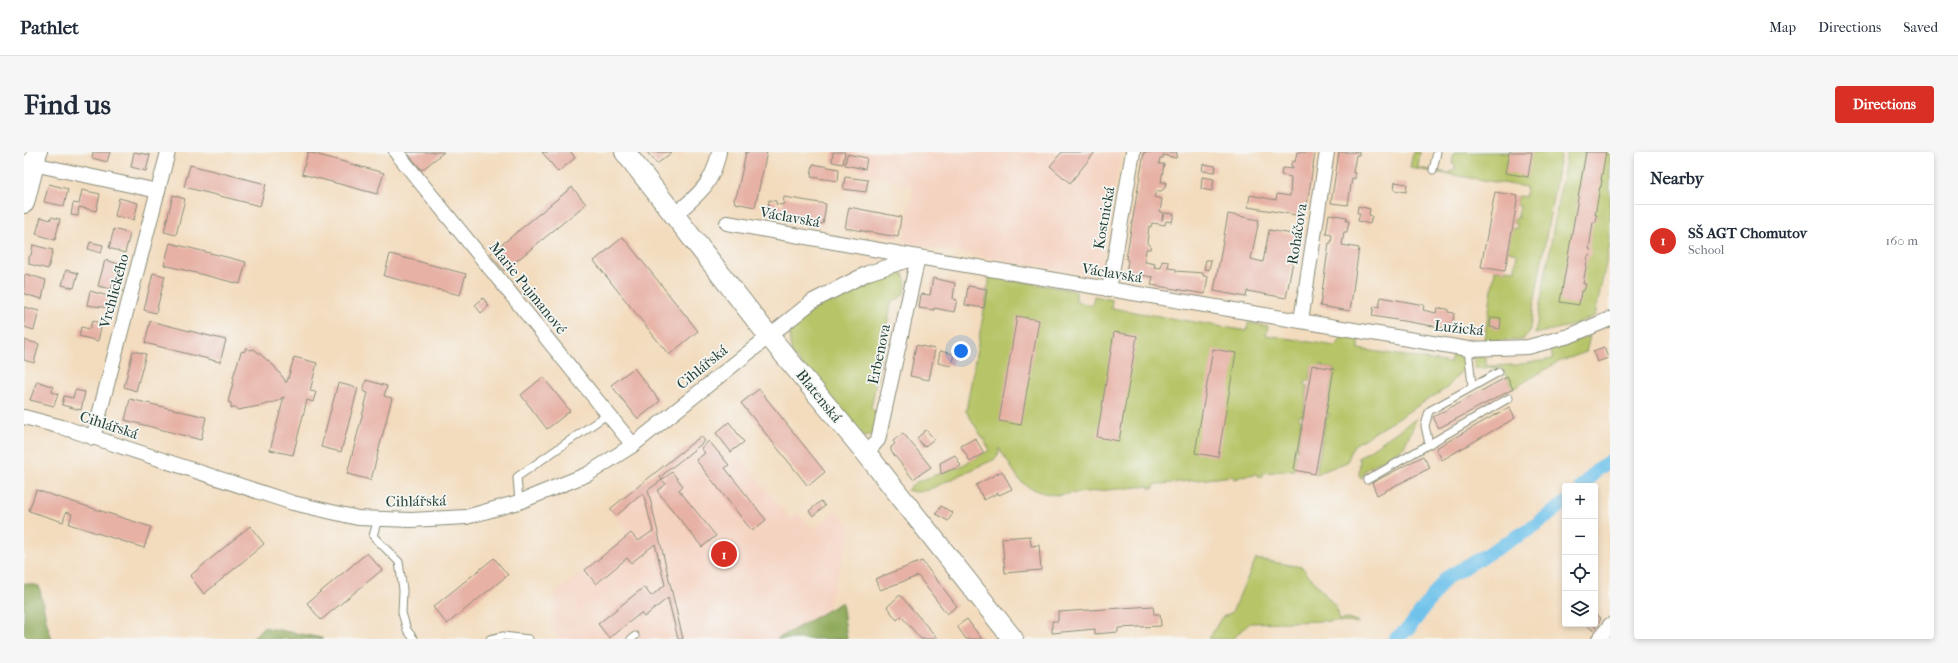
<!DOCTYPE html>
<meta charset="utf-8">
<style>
body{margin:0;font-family:"IM FELL French Canon",serif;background:#f6f6f7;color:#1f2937}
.controls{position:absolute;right:12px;bottom:12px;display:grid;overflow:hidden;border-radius:4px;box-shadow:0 2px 6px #0003}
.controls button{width:36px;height:36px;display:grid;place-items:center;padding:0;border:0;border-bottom:1px solid #e0e1e3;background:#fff;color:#1f2937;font:20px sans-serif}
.you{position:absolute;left:937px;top:199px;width:14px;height:14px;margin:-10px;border:3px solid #fff;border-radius:50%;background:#1a73e8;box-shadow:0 0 0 6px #1a73e833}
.badge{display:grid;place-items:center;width:26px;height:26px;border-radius:50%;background:#d93025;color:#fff;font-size:13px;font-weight:700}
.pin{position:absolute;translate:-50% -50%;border:2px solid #fff;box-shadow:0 1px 4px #0006}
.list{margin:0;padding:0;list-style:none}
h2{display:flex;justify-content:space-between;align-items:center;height:52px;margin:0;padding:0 16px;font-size:17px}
h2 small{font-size:13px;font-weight:400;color:#747a83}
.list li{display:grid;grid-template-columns:26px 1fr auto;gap:12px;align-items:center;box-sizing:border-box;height:72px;padding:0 16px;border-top:1px solid #e0e1e3}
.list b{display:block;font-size:15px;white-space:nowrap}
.list p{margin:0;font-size:13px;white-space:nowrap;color:#747a83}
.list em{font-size:13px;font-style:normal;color:#747a83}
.icon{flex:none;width:22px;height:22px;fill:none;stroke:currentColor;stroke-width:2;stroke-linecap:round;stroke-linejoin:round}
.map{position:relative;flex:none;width:1586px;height:487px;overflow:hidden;border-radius:4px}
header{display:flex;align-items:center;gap:24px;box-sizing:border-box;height:56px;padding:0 20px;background:#fff;border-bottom:1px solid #e0e1e3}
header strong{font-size:19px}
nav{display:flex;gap:22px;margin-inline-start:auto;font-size:14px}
.intro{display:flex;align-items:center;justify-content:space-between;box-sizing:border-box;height:96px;padding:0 24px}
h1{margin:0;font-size:28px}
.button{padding:10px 18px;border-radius:4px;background:#d93025;color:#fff;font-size:14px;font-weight:700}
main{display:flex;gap:24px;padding:0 24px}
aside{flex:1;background:#fff;border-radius:4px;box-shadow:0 2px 6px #0003}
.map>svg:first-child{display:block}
</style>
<header>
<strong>Pathlet</strong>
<nav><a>Map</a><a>Directions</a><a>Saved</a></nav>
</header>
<div class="intro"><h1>Find us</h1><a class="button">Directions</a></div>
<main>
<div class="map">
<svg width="1586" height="487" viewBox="0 0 1586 487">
<rect width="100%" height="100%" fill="#f6f6f2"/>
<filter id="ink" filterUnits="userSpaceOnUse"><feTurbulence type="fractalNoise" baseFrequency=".025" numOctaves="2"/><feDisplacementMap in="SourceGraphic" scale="8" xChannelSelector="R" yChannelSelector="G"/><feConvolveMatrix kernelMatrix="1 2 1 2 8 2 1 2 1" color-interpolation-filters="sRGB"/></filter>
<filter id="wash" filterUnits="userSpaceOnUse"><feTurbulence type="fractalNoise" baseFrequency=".012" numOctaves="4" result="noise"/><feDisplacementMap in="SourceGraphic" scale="16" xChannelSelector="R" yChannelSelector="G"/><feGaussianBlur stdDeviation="0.9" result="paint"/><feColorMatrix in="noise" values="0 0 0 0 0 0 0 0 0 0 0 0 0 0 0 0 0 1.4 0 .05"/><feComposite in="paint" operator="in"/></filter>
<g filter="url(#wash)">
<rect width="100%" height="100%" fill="#f3dcbe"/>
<g fill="#f5d3c1">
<path d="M822,0H1097L1077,114L1061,122L879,91L889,36L820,14Z"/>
<path d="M677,284L683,291L685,289L705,312L715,304L766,367L774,361L789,377L812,359L828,377L794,487H535L526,477L531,442L605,381L586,357Z"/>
</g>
<g fill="#b7c567" stroke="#6b814e">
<path d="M1389,0H1396L1394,16L1426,21L1427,18H1431V13L1428,12L1430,0H1537L1505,181L1499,188L1460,189L1471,118L1481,119V117L1491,118L1493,101L1484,99L1488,76L1492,77L1493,72L1489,71L1490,67H1493L1496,54L1492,53L1494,44L1501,45L1502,35L1386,16Z"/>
<path d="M1543,0H1586V92L1571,164L1545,174L1511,182Z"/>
<path d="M870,119L879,122L882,131L880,142L873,148H868L847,256C857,263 854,270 852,280L847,283L840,285L768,202C766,192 764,184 768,175C771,171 776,168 780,165C807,144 838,130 870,119Z"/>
<path d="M966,124L1052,139V150L1068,153L1070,144L1088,148L1087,156L1223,179L1224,171L1244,174L1242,183L1311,194L1315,190L1318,184L1335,187V197L1426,211L1428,203L1433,200L1441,203L1442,208L1440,216L1423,236L1330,293L1323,310L1292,322L1302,265L1304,266L1305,262L1302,261L1310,217L1299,215V213H1296L1295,215L1288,214L1285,229H1282L1281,233L1284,234L1279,264L1276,263L1275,267L1278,268L1273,298H1270V302L1273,303L1270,318L1239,321V324H1234L1233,322L1215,324V326L1210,327L1209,324L1130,333V336H1125L1124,334L1032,343L1020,341L1006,336L996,329L975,296L974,303L971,307L904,338C896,340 891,341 883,338L892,330L937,314L966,298L942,259Z"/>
<path d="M1566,184L1562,200L1532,211L1489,237L1478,216H1450L1451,204L1462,205V214L1491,213L1529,207L1527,199L1531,195Z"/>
<path d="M1393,266L1380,295L1341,318L1337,327L1335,325L1336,307H1333L1334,306Z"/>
<path d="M1232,407L1278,415L1311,454L1316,468L1324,467L1335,471L1299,469L1226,471L1208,487H1185L1197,466L1208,460Z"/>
</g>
<g fill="#91aa5c" stroke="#587448">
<path d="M0,431L15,434L23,472L28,487H0Z"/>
<path d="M818,450L823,487H753Z"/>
<path d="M239,475L298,486V487H228Z"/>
</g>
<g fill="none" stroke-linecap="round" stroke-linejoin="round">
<g stroke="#6fc2eb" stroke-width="14">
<path d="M1558,334L1574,317L1586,309"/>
<path d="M1371,487L1385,476L1422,426L1506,377L1541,351"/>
</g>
</g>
<g id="blocks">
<g fill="#e7b1a5">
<path d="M69,0H86L83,10L68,6Z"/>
<path d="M110,0L126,3L122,19L107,15Z"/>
<path d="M284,0L360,21L353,42L278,22Z"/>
<path d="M385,0H420L398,18L383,1Z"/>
<path d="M518,0H547L551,6L534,20Z"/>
<path d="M623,0H648L633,12Z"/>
<path d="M722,0H743L731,55L711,51L710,47L713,42Z"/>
<path d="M809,0H821L819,12L808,10Z"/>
<path d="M1038,0H1071L1046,31L1026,14Z"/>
<path d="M1120,0H1153L1152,6L1139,3V6H1136L1135,12H1140L1137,30H1142L1141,36L1137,39H1132L1130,45L1138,47L1136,60H1139L1138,68L1140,61L1150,62L1148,70L1142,69L1141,73L1128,71L1127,75L1125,74L1123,91L1127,95L1126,97H1122L1121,110L1131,112L1130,115L1137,116L1138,109L1145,110L1144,116L1152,117V119L1179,121V124H1184L1181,142L1127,133L1129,125L1102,121L1104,108L1102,107Z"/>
<path d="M1273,0H1291L1283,53L1280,52L1278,64L1224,55L1226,43L1252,48L1253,42L1266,44L1267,25L1257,23L1258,16L1269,17V15L1267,14V12L1269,9L1271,10Z"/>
<path d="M1315,0H1335V3H1332L1329,21H1331V27L1328,26L1324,53L1307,51Z"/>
<path d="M1485,0H1508L1504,25L1481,21Z"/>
<path d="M1562,0H1582L1577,28H1578L1577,35H1576L1571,63H1573L1572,70H1569L1565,97L1567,98L1566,104H1564L1559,132H1562L1560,139H1557L1555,153L1536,150Z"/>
<path d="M823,2L843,6L841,17L821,13Z"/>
<path d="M789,12L815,17L814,29L787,25Z"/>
<path d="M1179,12L1192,14L1191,20L1178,19Z"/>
<path d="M166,13L242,32L236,54L160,35Z"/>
<path d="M821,25L844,28L842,40L819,37Z"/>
<path d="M1178,25L1190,27L1188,39L1177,37Z"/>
<path d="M1371,30L1383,32L1382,40L1370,38Z"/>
<path d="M25,32L44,37L40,54L20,50Z"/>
<path d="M548,35L562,52L480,119L466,102Z"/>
<path d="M58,38L76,42L72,59L55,55L54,64L47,63L49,51L55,52Z"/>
<path d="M1471,40L1494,44L1481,119L1457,115Z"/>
<path d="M149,43L161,47L152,83L140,80Z"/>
<path d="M760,45L802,52L799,72L743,61L745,48L752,49V52L759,53Z"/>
<path d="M95,46L114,51L110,68L91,64Z"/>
<path d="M1334,54L1346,57L1345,63L1348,64L1346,72L1334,69L1336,61H1333Z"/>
<path d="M825,55L877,65L874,85L821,76Z"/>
<path d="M1204,62L1235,68L1227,107L1239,110L1245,78L1274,83L1262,146L1223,139L1222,145L1190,139Z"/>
<path d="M1305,62L1323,65L1322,69H1325L1323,80H1320L1318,93L1335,96L1326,159L1296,154L1305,91H1307L1308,83L1302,82Z"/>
<path d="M17,65L26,68L27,65L36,67L31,88L12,82Z"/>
<path d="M90,77L106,82L101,101L85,96Z"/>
<path d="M599,85L674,179L645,203L570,109Z"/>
<path d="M66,90L79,93L77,101L64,97Z"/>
<path d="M146,91L222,110L216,132L140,113Z"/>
<path d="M9,93L29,98L24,117L5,112V105L7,103Z"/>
<path d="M366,102L442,122L436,143L360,124Z"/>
<path d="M81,108L98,113L93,132L89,131L87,137L74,134Z"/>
<path d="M1182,108H1187L1185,118L1180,117Z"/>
<path d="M42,118L54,121L50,136L38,133Z"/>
<path d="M129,121L141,124L132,161L120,158Z"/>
<path d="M2,122L22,128L18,147L0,142V124Z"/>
<path d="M909,126L931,131L929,147L933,148L930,160L910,156V158L895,156L897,142L906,143Z"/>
<path d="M944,134L963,137L960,156L941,153Z"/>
<path d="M66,139L88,145L85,156L63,153Z"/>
<path d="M1357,145L1400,153L1399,158L1412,161L1413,156L1424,157V160L1430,161L1428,177L1348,164L1350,154L1355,155Z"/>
<path d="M459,146L465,154L457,161L451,153Z"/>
<path d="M0,155L15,159L10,178L0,175Z"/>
<path d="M993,164L1015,168L997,273L975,269Z"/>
<path d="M1467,165L1477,166L1476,177L1466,175Z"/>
<path d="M68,169L78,171L74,189L55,184L57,175L66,177Z"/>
<path d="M126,169L202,188L196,210L121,191Z"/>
<path d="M1090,180L1113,184L1095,289L1073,285Z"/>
<path d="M0,188L15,192L10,211L0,208Z"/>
<path d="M892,193L911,197L905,228L886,224Z"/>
<path d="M222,195L226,198L230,197L250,214L261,228V230H263L270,205L293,211L286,239L292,240L289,250L283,248L269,303L246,298L260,245L257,246V248L240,253L214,258L211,256H207V251L204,250L210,227L209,225L217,200L221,199Z"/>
<path d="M1580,195L1584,206L1573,210L1569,199Z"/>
<path d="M1189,197L1212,201L1194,305L1171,301Z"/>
<path d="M109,199L122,202L112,239L100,235Z"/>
<path d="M916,199L930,202L927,214L914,211Z"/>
<path d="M1288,213L1310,217L1291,322L1270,318Z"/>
<path d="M610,216L636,249L614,267L587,233Z"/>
<path d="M519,225L546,259L523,277L497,243Z"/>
<path d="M1483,225L1489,237L1415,276L1409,265Z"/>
<path d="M342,228L363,234L360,244L368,246L347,328L323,322L344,241L339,239Z"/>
<path d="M13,229L29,235L28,240L34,242L30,254L6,248Z"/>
<path d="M314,231L334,236L317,300L297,295Z"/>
<path d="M735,237L801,320L784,334L717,251Z"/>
<path d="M51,238L61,240L57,258L38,253L40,244L49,246Z"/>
<path d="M106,247L182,265L177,288L101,268Z"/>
<path d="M1485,255L1491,266L1418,308L1412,296Z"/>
<path d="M705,270L720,290L707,300L692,281Z"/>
<path d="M902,278L910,287L900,295L893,286Z"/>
<path d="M879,281L907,315L889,327L867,299V295L871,292L869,289Z"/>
<path d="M677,284L681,289L636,325L638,328L624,338L659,487H654L644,446L620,465L617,461L585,486L574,472L620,435L627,444L641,433L631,392L607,411L603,406L572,432L561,418L607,381L614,389L629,379L619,341L592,364L586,357Z"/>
<path d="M951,286L960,301L946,310L937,294Z"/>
<path d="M685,289L705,313L701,316L742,368L728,379L672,308L681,301L677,296Z"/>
<path d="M931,303L937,314L917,322L916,311Z"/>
<path d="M1399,304L1406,316L1353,343L1348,331Z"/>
<path d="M978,319L988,337L975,343L974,341L960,348L952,333Z"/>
<path d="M648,320L659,334L655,338L692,384L678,395L633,339L642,332L638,328Z"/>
<path d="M12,338L127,375L120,396L45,372L48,362L42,360L39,370L5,359Z"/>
<path d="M797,349L801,354L789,364L785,359Z"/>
<path d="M917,354L929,361L924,369L912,362Z"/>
<path d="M226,374L240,392L180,442L166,424Z"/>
<path d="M1006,384L1007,394L1015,393L1017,418L981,421L978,386Z"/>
<path d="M343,401L358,418L297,468L283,451Z"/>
<path d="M470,406L484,423L423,472L409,455Z"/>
<path d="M898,409L933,454L923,462L894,424L856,438L851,427Z"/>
<path d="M876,443L908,480L914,487H897L877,464L873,468L863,455Z"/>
<path d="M1129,454L1130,462H1136L1137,474L1094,476V480L1071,482V477L1028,481V469H1034V460Z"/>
<path d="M1571,462L1577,467L1569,478L1561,472H1571Z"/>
<path d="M943,467L954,482L958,487H942L933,474Z"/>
</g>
</g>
</g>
<g filter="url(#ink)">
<use href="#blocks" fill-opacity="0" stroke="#898c79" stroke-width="1"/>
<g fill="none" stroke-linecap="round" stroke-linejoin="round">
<defs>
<g id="lane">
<path d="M1409,18L1413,0"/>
<path d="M1444,197L1448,233"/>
<path d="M1405,292L1401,274L1405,259L1475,220"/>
<path d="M1343,328L1485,246"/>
<path d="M495,350L493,325L584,262"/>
<path d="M354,367L349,384L375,410L379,438L378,461L383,478L390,487"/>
<path d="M466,487L479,484L505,487"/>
<path d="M607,487L611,484"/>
</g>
<g id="street">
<path d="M372,0L609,293"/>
<path d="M0,10L134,39"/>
<path d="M651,63C675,41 688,34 695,0"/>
<path d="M703,71L894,105L854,288L842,301"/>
<path d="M1085,138L1109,0"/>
<path d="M1277,168L1303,0"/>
<path d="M0,265L38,275L269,351L334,366L387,368L442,365L495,350L564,322L609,293L789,149L844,121L894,105L1444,197L1504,195L1545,184L1586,167"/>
<path d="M69,286L144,0"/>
<path d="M1575,487L1586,473"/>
</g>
<g id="secondary">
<path d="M601,0L744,183L842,301L989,487"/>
<path d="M0,51L13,0"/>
</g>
</defs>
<use href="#lane" stroke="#898c79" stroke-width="9"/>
<use href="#street" stroke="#898c79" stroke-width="16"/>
<use href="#secondary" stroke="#898c79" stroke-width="22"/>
<use href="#lane" stroke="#fff" stroke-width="7"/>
<use href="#street" stroke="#fff" stroke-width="14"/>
<use href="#secondary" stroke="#fff" stroke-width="20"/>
</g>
</g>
<g text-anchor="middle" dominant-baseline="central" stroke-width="3.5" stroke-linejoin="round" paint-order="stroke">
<g font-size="15" fill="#1f3d34" stroke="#f6f6f2">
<text transform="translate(766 65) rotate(10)">Václavská</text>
<text transform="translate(1080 66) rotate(-80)">Kostnická</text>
<text transform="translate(1273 82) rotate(-81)">Roháčova</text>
<text transform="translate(1088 121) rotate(9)">Václavská</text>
<text transform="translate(504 136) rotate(51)">Marie Pujmanové</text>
<text transform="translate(90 139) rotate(-75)">Vrchlického</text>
<text transform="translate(1435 176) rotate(6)">Lužická</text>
<text transform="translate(855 202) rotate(-78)">Erbenova</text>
<text transform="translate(678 215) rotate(-39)">Cihlářská</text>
<text transform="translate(795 244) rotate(51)">Blatenská</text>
<text transform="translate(85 273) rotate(18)">Cihlářská</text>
<text transform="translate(392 349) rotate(-1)">Cihlářská</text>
</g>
</g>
</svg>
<div class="controls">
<button>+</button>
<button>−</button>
<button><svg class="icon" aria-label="locate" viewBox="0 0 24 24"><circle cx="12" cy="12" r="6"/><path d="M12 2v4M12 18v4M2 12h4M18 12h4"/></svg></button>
<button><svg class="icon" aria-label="layers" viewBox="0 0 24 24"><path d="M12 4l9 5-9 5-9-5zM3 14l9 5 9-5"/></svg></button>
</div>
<div class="you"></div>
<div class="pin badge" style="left:700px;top:402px">1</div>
</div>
<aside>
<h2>Nearby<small></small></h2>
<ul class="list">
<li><span class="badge">1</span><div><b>SŠ AGT Chomutov</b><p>School</p></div><em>160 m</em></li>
</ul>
</aside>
</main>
